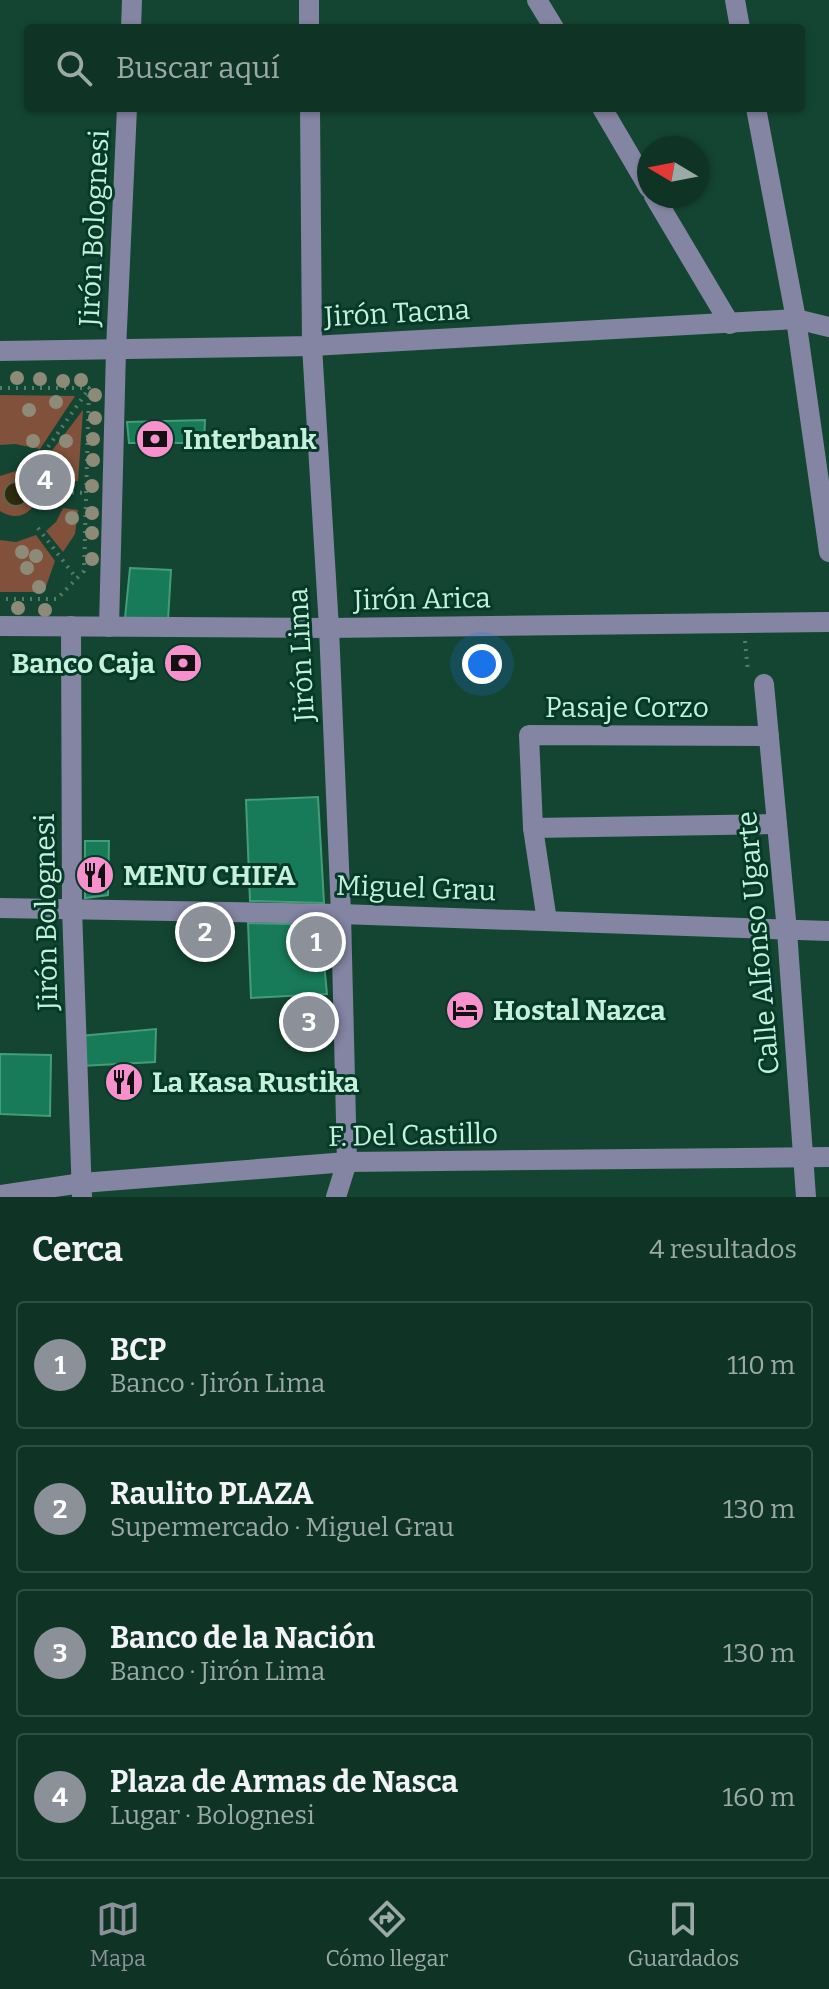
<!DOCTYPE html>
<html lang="es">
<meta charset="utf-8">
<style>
body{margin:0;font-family:Bitter,serif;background:#183c2e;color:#f1f3f6}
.compass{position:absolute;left:637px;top:136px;width:72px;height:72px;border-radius:50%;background:#0f3426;box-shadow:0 2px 6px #0004;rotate:280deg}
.you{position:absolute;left:482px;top:664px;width:28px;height:28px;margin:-20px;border:6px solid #fff;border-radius:50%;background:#1a73e8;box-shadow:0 0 0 12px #1a73e833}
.badge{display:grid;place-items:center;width:52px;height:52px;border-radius:50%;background:#8c9099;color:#fff;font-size:26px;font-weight:700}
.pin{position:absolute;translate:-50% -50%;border:4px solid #fff;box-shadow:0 2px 8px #0006}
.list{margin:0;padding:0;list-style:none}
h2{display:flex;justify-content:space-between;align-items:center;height:104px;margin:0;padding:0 32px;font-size:34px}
h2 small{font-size:26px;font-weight:400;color:#9baaa7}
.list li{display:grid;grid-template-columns:52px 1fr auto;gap:24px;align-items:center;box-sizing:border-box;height:128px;margin:0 16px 16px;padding:0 16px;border:2px solid #2f4f43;border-radius:8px}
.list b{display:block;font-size:30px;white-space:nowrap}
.list p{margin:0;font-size:26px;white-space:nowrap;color:#9baaa7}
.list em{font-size:26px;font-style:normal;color:#9baaa7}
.icon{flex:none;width:44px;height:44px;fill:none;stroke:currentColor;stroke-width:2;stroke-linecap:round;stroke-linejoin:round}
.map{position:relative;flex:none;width:829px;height:1197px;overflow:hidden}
.search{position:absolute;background:#0f3426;box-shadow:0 2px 6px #0004;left:24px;right:24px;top:24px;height:88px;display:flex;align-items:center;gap:20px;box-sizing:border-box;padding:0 28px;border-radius:8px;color:#9baaa7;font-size:30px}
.sheet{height:680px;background:#0f3426}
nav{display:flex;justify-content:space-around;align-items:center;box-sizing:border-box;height:112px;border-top:2px solid #2f4f43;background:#0f3426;font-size:22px;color:#9baaa7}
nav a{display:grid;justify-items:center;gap:4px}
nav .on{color:#8c9099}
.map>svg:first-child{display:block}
</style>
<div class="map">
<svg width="829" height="1197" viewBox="0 0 829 1197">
<rect width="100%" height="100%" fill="#144532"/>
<g fill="#82513b">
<path d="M0,395L75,396L40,449L15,444L0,445Z"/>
<path d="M83,410L78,481L63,482L57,466L47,457Z"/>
<path d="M16,471C56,481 32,532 0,511V476Z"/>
<path d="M63,508L78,510L75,534L63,552L46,531L56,522Z"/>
<path d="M36,535L55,561L44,592H0V540L16,542Z"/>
</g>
<circle fill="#2e2b0f" stroke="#5c664c" stroke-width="2" cx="16" cy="494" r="12"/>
<g fill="#177a58" stroke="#449d79" stroke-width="2">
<path d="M205,420L204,443H129L127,422Z"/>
<path d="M130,568L171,570L168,620L125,618Z"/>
<path d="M318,797L324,903L250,901L246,800Z"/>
<path d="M85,841H109L108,895L85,898Z"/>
<path d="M248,923L291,924L292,952L323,953L327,994L251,998Z"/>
<path d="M156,1029L155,1062L81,1066L80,1036Z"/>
<path d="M0,1054L51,1055L50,1116L0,1114Z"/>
</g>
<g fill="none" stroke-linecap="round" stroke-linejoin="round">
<g stroke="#517f6c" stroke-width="4" stroke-dasharray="2 6" stroke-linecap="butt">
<path d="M0,388H89L84,571L57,599H0"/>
<path d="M39,460L88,390"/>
<path d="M56,492L86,493"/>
<path d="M38,528L77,579"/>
<path d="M745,641L748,672"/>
</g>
<g stroke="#8484a3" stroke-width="20">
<path d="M309,0V28"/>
<path d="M537,0L554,28"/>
<path d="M735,0L740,28"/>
<path d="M131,28L132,0"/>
<path d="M310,108L312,346L329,628L341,914L347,1162L336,1197"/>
<path d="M602,108L649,188"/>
<path d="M756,108L796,319L829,552"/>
<path d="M654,196L730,324"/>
<path d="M0,351L312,346L796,319L829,327"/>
<path d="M0,626L329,628L829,622"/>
<path d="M71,626L72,908L82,1197"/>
<path d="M109,627L116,350L127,108"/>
<path d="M764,684L787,931L806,1197"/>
<path d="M533,828L777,824"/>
<path d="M0,908L341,914L829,931"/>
<path d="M547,921L533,828L529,735L769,736"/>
<path d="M0,1195L82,1183L347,1162L829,1157"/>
</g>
</g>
<g fill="#8d8b78">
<circle cx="17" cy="378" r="7"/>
<circle cx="40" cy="379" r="7"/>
<circle cx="81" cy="380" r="7"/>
<circle cx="63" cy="381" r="7"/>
<circle cx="95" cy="395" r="7"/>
<circle cx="56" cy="402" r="7"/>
<circle cx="29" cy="410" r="7"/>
<circle cx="95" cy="418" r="7"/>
<circle cx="93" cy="439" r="7"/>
<circle cx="33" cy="441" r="7"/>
<circle cx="66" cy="441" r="7"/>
<circle cx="93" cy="460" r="7"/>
<circle cx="68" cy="474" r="7"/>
<circle cx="92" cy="486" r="7"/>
<circle cx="92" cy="513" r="7"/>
<circle cx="72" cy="518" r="7"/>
<circle cx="92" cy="533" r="7"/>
<circle cx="22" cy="552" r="7"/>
<circle cx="36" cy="556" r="7"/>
<circle cx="92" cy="559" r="7"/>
<circle cx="27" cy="568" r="7"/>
<circle cx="39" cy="587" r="7"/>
<circle cx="18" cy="608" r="7"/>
<circle cx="45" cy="610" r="7"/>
</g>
<defs>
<symbol id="bank-disc" viewBox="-11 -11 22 22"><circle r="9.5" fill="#f790cd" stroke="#063a28"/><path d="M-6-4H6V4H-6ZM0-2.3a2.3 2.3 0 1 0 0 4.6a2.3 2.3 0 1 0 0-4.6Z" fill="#111"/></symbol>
<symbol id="restaurant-disc" viewBox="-11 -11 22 22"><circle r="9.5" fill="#f790cd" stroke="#063a28"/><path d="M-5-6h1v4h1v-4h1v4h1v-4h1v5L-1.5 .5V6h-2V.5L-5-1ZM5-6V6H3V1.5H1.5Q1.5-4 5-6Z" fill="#111"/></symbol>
<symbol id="hotel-disc" viewBox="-11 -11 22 22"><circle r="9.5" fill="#f790cd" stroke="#063a28"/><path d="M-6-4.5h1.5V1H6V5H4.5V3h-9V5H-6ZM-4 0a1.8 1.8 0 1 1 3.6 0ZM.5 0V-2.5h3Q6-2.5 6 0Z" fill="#111"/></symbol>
</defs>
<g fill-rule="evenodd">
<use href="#bank-disc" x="133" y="417" width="44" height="44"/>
<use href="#bank-disc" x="161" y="641" width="44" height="44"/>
<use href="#restaurant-disc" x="73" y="853" width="44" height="44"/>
<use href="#hotel-disc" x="443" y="988" width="44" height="44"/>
<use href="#restaurant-disc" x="102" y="1060" width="44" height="44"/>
</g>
<g text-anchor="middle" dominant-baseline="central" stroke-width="6" stroke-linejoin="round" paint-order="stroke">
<g font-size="28" fill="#c7f0dc" stroke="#063a28">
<text transform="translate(94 228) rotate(-87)">Jirón Bolognesi</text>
<text transform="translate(397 313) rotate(-3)">Jirón Tacna</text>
<text transform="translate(422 599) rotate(-1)">Jirón Arica</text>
<text transform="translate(301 655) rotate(-93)">Jirón Lima</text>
<text x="627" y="707">Pasaje Corzo</text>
<text transform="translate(416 888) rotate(2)">Miguel Grau</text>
<text transform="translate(46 912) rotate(-91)">Jirón Bolognesi</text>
<text transform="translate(758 943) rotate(-95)">Calle Alfonso Ugarte</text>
<text transform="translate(413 1135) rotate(-1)">F. Del Castillo</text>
</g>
<g font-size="28" font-weight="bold" fill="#c7f0dc" stroke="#063a28" text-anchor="start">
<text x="183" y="439">Interbank</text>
<text x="155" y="663" text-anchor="end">Banco Caja</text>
<text x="123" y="875">MENU CHIFA</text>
<text x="493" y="1010">Hostal Nazca</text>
<text x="152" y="1082">La Kasa Rustika</text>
</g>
</g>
</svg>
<svg class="compass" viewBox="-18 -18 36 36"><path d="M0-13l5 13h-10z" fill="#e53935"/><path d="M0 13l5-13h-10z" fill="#9baaa7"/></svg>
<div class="you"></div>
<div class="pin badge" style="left:316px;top:942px">1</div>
<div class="pin badge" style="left:205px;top:932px">2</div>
<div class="pin badge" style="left:309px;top:1022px">3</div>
<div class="pin badge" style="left:45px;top:480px">4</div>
<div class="search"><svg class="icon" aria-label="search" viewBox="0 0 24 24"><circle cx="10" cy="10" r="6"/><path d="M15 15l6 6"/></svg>Buscar aquí</div>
</div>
<section class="sheet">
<h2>Cerca<small>4 resultados</small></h2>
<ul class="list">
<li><span class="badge">1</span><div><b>BCP</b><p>Banco · Jirón Lima</p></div><em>110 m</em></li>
<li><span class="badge">2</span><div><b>Raulito PLAZA</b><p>Supermercado · Miguel Grau</p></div><em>130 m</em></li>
<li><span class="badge">3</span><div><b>Banco de la Nación</b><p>Banco · Jirón Lima</p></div><em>130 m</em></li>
<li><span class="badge">4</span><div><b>Plaza de Armas de Nasca</b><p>Lugar · Bolognesi</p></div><em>160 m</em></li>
</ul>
</section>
<nav>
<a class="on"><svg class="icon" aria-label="map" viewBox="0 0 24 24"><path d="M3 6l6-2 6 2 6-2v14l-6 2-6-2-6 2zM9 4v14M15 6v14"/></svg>Mapa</a>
<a><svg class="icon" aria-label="directions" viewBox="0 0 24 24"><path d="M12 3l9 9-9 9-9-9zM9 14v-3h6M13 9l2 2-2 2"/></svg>Cómo llegar</a>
<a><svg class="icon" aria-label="saved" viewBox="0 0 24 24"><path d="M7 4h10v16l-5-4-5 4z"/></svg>Guardados</a>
</nav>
